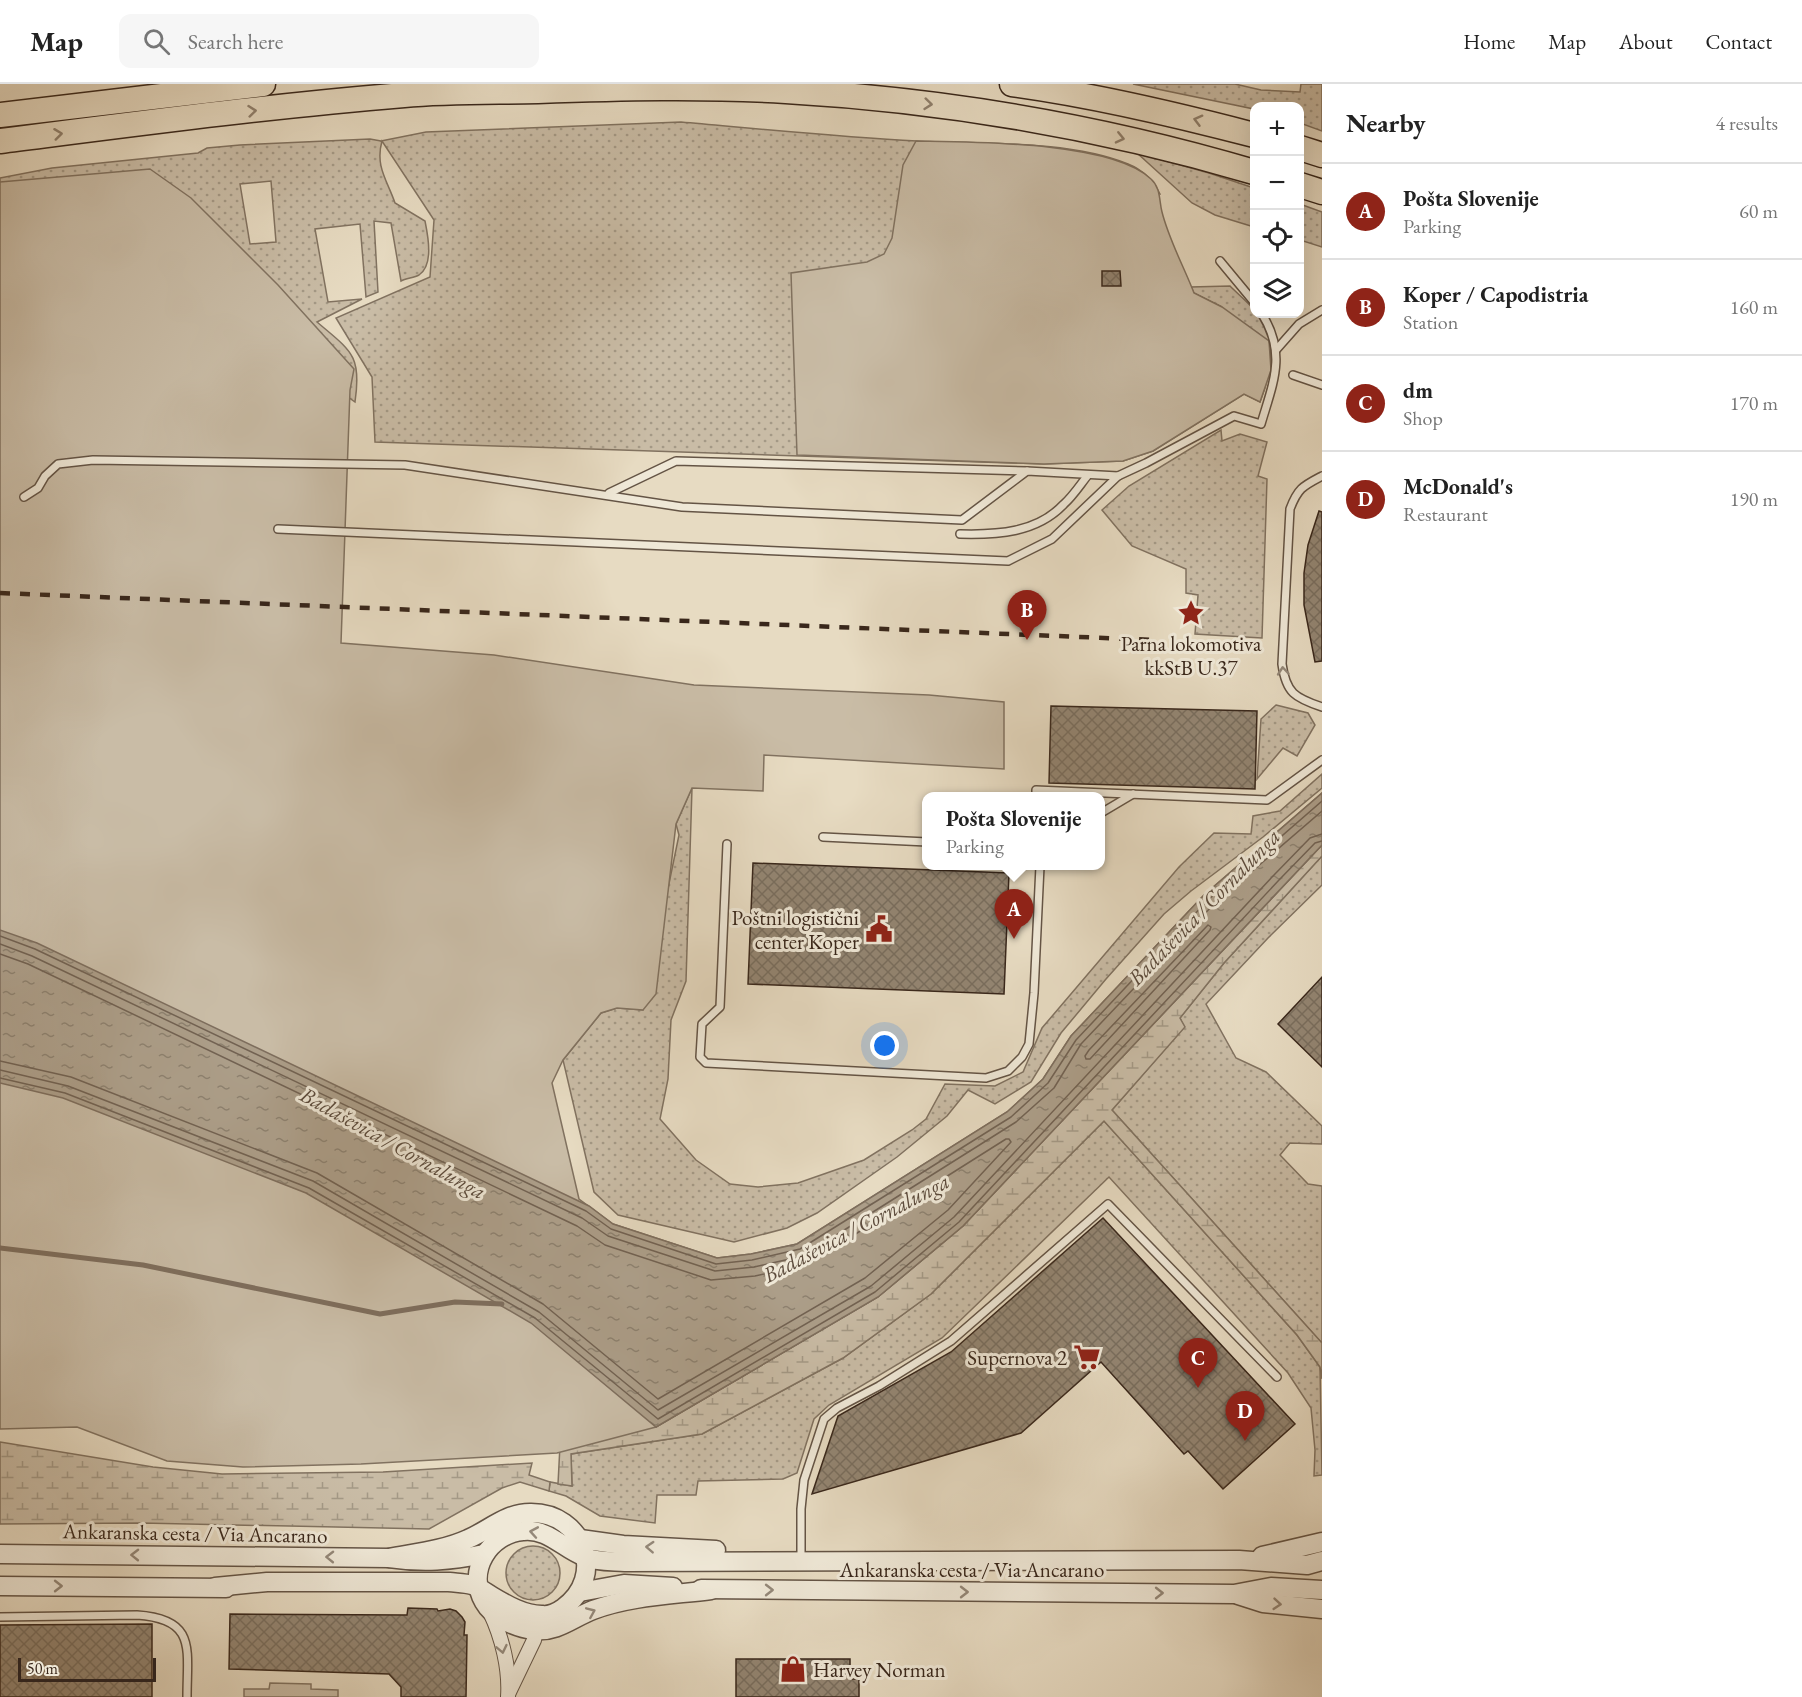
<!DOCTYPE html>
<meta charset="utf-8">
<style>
body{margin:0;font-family:"EB Garamond",serif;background:#f6f6f6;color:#222}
.controls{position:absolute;right:18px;top:18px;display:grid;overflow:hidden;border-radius:12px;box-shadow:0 6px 24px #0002}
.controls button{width:54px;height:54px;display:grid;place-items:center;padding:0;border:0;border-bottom:2px solid #e0e0e0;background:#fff;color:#222;font:30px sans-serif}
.scale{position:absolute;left:18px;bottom:15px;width:138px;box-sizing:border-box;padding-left:6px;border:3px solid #39271b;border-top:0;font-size:16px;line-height:21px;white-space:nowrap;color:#39271b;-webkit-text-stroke:4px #efe8d7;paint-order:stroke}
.you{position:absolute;left:885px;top:962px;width:21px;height:21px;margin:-15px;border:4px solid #fff;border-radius:50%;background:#1a73e8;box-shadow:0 0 0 9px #1a73e833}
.badge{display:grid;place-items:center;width:39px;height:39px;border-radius:50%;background:#8f2418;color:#fff;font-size:20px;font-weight:700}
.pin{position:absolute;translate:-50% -50px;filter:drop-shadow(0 2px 3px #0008)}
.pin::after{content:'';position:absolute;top:32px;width:21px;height:18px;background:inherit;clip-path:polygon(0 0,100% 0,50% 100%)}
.popup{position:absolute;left:922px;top:708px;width:183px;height:78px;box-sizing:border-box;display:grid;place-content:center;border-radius:12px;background:#fff;filter:drop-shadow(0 2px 4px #0005);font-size:20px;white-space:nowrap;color:#767676}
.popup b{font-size:22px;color:#222}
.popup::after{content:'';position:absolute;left:50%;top:100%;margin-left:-12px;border:12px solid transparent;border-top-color:#fff}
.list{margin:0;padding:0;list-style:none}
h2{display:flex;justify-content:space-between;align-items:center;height:78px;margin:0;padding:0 24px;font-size:26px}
h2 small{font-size:20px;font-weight:400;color:#767676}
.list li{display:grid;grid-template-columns:39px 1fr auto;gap:18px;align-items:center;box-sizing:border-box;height:96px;padding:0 24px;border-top:2px solid #e0e0e0}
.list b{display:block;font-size:22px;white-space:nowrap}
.list p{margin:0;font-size:20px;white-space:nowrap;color:#767676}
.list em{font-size:20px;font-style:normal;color:#767676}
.icon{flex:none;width:33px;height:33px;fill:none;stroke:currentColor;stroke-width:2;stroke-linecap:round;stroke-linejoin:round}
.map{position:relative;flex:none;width:1322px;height:1613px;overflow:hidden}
header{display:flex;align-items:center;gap:36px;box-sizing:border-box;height:84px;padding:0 30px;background:#fff;border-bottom:2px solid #e0e0e0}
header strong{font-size:28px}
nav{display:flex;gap:33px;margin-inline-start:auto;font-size:21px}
.search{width:420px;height:54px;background:#f6f6f6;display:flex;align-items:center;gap:15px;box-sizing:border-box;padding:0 21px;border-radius:12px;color:#767676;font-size:22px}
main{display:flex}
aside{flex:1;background:#fff}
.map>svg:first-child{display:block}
</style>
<header>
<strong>Map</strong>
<div class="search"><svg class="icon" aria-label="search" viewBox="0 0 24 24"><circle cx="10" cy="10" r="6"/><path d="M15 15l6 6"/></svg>Search here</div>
<nav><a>Home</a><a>Map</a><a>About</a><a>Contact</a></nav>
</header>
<main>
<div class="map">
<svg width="1322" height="1613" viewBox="0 0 1322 1613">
<defs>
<pattern id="grass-dots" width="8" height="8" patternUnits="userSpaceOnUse" patternTransform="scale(1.5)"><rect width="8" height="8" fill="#c9bca6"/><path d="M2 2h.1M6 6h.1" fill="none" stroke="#a49986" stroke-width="1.8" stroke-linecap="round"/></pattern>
<pattern id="wetland-marsh" width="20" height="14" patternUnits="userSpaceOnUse" patternTransform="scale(1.5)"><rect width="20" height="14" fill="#c9bca6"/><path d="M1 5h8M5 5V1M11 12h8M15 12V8" fill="none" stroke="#a49986"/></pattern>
<pattern id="water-ripples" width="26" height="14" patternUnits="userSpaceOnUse" patternTransform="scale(1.5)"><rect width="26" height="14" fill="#ac9e89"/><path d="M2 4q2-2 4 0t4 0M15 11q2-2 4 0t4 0" fill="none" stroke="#8d816f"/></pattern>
<pattern id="building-cross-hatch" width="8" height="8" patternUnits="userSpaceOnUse" patternTransform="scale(1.5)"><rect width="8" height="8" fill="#938572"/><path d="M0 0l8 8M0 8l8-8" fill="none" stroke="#796d5d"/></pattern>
</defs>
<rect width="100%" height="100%" fill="#e7dbc2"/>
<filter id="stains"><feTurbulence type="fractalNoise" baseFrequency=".00333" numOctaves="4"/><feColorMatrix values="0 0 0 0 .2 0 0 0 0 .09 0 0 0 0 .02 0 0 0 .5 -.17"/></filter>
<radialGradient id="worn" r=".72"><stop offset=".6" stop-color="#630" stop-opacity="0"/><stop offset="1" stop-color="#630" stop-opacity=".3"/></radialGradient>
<g fill="url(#grass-dots)" stroke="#817260" stroke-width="1.5" fill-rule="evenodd">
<path d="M1133,0H1235L1261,6L1300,8L1301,0H1322V47L1300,39V22H1254V25Z"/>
<path d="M681,38C760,45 838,53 917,57C980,60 1070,56 1128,80C1143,86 1153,96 1160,110L919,89L1222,223L1194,209L1191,203L1230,202C1241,213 1255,224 1262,236C1277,261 1270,293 1260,318L1244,310L1153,367L1123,377L1044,380L375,358L372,293L336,234L430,193L434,136L382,57C375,82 387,96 395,119L425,137C428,152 434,181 419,191C414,194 406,194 401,197L391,139L374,137L378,208L366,213L360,140L315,145L328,218L362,215L317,238C351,267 362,271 355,318L338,306L197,161L0,143V94L52,84L198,69L207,64L240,61L370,55L381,57L426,48ZM271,97L276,158L250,160L240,100Z"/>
<path d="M1137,69L1209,89L1254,104V143L1215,131L1192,119Z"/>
<path d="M1300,120L1322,128V163L1300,156Z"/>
<path d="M1221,346L1222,357L1240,350L1267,358L1258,392L1267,395L1262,554L1195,550L1198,511L1186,509V485L1132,462L1102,426L1129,402Z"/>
<path d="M1276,621L1308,629L1315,641L1297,672L1283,664L1257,695L1261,635Z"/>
<path d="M1322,690V704L1263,753L1191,807L1164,830L1106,895L1061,949L1031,998L995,1020L968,1006L947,1032L897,1073L817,1129L787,1144L734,1158L618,1131L594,1108L563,976L601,929L617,924L643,926L679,751L676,740L692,704L686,897L671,936L668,995L660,1035L696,1076L730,1100L758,1103L798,1099L864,1076L912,1046L926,1035L945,1000L995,1002L1023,988L1042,944L1179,783L1214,749L1251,750L1253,732L1280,727Z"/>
<path d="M1322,772V801L1268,854L1206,920L1236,974L1266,988L1322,1042V1060L1290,1059L1280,1071L1308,1100L1322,1102V1259L1112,1026L1184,943L1180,934L1224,879Z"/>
<path d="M1104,1037L1297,1251L1320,1283L1322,1391L1314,1392L1315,1366L1311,1324L1288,1289L1109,1093L942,1254L829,1321L814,1335L797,1389L783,1395L698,1397L696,1411H657L655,1439L600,1432L566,1412L549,1407L550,1398L572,1402L571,1370L702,1350L843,1274L931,1210Z"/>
<circle cx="533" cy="1489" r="27"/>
</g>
<g fill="url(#wetland-marsh)" stroke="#817260" stroke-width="1.5">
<path d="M1322,761V772L1224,879L1180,934L1185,943L1112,1026L1322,1259V1295L1320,1283L1297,1251L1104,1037L931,1210L843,1274L702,1350L571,1370L572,1402L558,1400L561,1342L656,1343L878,1213L963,1142Z"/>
<path d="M0,1358L153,1383L222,1390L383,1388L532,1379L529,1391L550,1398L549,1407L520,1398L502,1404L429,1445L141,1439L0,1440Z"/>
</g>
<g fill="#c9bca6" stroke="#817260" stroke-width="1.5">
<path d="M916,57C970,58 1112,57 1151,95C1161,104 1159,117 1162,128C1169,156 1184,183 1194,209L1222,223L1269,257L1271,286L1260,318L1244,310L1153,367L1123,377L1044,380L797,371L791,189L867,178L884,170L892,154L903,81Z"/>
<path d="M150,85L191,114L278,201L354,285L350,306L341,559L494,571L694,601L929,611L1004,618V685L764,671L763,707L692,704L676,740L656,910L643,926L617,924L601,929L563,976L552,999L579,1115L613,1140L717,1174L751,1170L797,1160L1007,1028L1043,995L1071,952L1204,811L1322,709V761L963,1142L878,1213L656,1343L557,1369L361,1380L243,1383L167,1377L77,1343L0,1345V98Z"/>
<path d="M270,1599L311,1600V1605L338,1606V1613H244V1605H269Z"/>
</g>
<path fill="url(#water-ripples)" stroke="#7e6e5d" stroke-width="1.5" d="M1322,709V761L963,1142L878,1213L656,1343L531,1239L306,1109L63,1014L0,999V846L37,859L589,1122L613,1140L717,1174L751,1170L797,1160L1007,1028L1043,995L1071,952L1204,811Z"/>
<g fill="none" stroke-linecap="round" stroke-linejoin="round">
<g stroke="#726252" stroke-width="1.5">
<path d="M1208,841L1211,843L1210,846L1090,975H1086L1085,972L1089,966Z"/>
<path d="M0,852L35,865L586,1127L611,1145L716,1180L752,1176L800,1165L1011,1033L1048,999L1076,956L1208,816L1322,717"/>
<path d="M0,860L32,872L582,1134L608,1152L715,1187L754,1183L803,1172L1016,1038L1054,1004L1081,960L1213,821L1322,727"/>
<path d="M0,870L28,880L577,1142L605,1161L711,1196L755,1192L808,1180L1006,1055H1009L1011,1058L948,1126L865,1194L658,1315L543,1220L317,1089L71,993L0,977"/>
<path d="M0,986L68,1002L313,1097L539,1228L658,1326L871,1202L954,1133L1274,791L1310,754L1322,750"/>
<path d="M0,994L65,1009L309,1104L535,1234L658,1335L875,1208L959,1138L1279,796L1315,759L1322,757"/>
</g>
<path stroke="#7e6e5d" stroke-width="5" d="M0,1164L143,1181L380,1230L455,1218L502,1220"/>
</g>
<g fill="url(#building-cross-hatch)" stroke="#39271b" stroke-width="1.5">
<path d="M1102,187H1120L1121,202H1102Z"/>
<path d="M1319,427L1322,428V577L1315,578L1304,521V489L1308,461Z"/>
<path d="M1051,622L1257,627L1255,705L1049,699Z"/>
<path d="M753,779L1009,789L1004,910L748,900Z"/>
<path d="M1322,893V983L1278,940Z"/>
<path d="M1103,1134L1295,1340L1223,1405L1188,1367L1184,1370L1101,1278L1021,1349L812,1410L838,1332L951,1268Z"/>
<path d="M408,1524L437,1525L438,1527L450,1525L456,1527L462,1533L465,1538L464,1551H467L466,1613H401V1603L389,1590L229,1585L230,1530L407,1531Z"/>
<path d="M152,1540V1613H0V1541Z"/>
<path d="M736,1575H850V1595H859V1613H736Z"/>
</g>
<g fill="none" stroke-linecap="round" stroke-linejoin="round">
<defs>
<g id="service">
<path d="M1220,177L1254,218"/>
<path d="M1276,266L1299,240L1322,226"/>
<path d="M1293,291L1322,301"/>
<path d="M1322,392C1303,402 1298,404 1290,425L1282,580C1286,609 1295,614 1322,623"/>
<path d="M609,409L676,377L1027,387"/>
<path d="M24,413L38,404L45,392L58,380L93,376L405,381L682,423L962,436L1027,387L1118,392"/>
<path d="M278,445L1008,477L1052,455L1118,392L1146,379L1234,332L1261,340C1273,299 1287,270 1262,230"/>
<path d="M960,450C997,451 1037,449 1064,420C1073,412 1080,401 1088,391"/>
<path d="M1036,712V706L1267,716L1322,676"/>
<path d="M1101,729L1133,710"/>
<path d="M823,753L927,758"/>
<path d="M727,760L720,923L702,940L700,973L706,979L986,994L1008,987L1022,973L1029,960L1034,909L1040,782"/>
<path d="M801,1471V1425L804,1396L824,1335L837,1324L879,1302L951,1257L1108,1120L1277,1293"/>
<path d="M0,1533L137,1531C197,1535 187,1565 187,1613"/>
</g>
<g id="minor">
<path d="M490,1528C502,1553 510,1585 508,1613"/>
<path d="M509,1608L534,1556L536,1547"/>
</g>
<g id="tertiary">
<path d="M580,1455L623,1461L716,1466"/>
<path d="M0,1470L389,1474C423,1479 450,1477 484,1470"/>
<path d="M1262,1472L1322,1458"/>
<path d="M0,1502L226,1504"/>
<path d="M215,1503L267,1498H449C457,1499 465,1499 472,1501C479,1503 485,1508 492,1512C507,1521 524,1531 542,1531C549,1532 558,1528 563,1524C607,1493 584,1428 530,1429C506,1429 489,1446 468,1455C444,1466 415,1469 389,1474"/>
<path d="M701,1505L1234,1510L1271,1503L1322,1506"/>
<path d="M711,1506C672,1511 630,1512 593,1526C574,1533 557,1549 534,1546C516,1544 493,1534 484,1518C466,1487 489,1450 523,1447C548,1444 563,1465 585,1473C597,1478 612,1477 625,1478L1239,1476L1307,1481L1322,1477"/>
<path d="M580,1508L624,1500L673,1503"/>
<path d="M1238,1511L1263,1519L1322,1525"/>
</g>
<g id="trunk">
<path d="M1012,0C1094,11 1174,30 1254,51"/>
<path d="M0,31L263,0"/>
<path d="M0,57C134,40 269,22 404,11C448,7 493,8 538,7C620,4 703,2 786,7C944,16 1102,43 1254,88"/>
<path d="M1300,64L1322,71"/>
<path d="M1300,101L1322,108"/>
</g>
</defs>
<use href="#service" stroke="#645445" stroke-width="10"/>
<use href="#minor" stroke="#645445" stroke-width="16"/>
<use href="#tertiary" stroke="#645445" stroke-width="21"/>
<use href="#trunk" stroke="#39271b" stroke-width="27"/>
<use href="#service" stroke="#efe8d7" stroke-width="7"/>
<use href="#minor" stroke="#efe8d7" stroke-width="14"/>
<use href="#tertiary" stroke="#efe8d7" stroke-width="18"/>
<use href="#trunk" stroke="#e7dbc2" stroke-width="24"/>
<path stroke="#39271b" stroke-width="4.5" stroke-dasharray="10 10" stroke-linecap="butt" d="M0,509L1155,556"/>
</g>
<defs><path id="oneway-chevron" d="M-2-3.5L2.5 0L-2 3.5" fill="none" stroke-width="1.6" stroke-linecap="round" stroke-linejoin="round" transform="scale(1.5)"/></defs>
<g stroke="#90816e">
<use href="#oneway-chevron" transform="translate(928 20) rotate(6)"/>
<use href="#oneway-chevron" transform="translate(252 27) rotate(-6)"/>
<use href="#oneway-chevron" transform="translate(1198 36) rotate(-165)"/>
<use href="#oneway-chevron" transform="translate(58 50) rotate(-7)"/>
<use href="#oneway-chevron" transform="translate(1120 54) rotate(13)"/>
</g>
<g stroke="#948879">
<use href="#oneway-chevron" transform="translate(1283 587) rotate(-95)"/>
<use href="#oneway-chevron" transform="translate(534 1448) rotate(-170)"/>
<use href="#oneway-chevron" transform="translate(650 1463) rotate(-177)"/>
<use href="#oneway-chevron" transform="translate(135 1471) rotate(-179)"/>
<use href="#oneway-chevron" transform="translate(330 1473) rotate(-179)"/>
<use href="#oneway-chevron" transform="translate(58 1502)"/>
<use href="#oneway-chevron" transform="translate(769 1506)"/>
<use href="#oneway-chevron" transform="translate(964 1508)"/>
<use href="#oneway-chevron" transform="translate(1159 1509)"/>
<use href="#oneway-chevron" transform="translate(1277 1520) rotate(5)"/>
<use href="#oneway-chevron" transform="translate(591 1528) rotate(-23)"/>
<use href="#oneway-chevron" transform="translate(502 1565) rotate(78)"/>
</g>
<defs>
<symbol id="sight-bare" viewBox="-9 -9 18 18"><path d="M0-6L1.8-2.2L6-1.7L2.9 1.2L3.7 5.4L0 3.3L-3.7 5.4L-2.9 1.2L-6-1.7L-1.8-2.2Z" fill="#8f2418" stroke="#efe8d7" stroke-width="2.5" paint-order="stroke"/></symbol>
<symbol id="civic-bare" viewBox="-9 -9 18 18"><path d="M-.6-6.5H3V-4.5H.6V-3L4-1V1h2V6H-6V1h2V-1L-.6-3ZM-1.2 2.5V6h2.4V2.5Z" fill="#8f2418" stroke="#efe8d7" stroke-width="2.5" paint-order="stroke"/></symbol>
<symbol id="supermarket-bare" viewBox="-9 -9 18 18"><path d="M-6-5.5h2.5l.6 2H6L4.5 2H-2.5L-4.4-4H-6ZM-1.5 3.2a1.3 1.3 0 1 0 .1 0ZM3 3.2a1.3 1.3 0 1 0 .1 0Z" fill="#8f2418" stroke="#efe8d7" stroke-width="2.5" paint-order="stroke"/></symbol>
<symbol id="shop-bare" viewBox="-9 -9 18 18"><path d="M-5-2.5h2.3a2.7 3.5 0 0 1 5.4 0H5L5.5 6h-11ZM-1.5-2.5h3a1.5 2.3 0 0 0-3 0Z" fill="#8f2418" stroke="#efe8d7" stroke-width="2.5" paint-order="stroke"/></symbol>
</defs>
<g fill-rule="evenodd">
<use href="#sight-bare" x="1172" y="510" width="38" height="38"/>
<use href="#civic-bare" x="860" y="826" width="38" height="38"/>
<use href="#supermarket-bare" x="1068" y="1254" width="38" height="38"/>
<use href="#shop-bare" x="774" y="1566" width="38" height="38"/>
</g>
<g text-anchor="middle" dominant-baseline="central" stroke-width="6" stroke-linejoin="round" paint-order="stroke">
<g font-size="21" fill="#39271b" stroke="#efe8d7" text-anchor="end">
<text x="1191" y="559" text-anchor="middle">Parna lokomotiva<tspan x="1191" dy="24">kkStB U.37</tspan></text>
<text x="859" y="833">Poštni logistični<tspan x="859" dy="24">center Koper</tspan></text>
<text x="1067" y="1273">Supernova 2</text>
<text x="813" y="1585" text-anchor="start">Harvey Norman</text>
</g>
<g font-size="21" fill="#39271b" stroke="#efe8d7">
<text transform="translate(195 1449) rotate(1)">Ankaranska cesta / Via Ancarano</text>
<text x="972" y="1485">Ankaranska cesta / Via Ancarano</text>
</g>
<g font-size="22" font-style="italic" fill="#5c4b3c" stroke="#efe8d7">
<text transform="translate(1204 823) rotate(-46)">Badaševica / Cornalunga</text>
<text transform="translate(393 1059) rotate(29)">Badaševica / Cornalunga</text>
<text transform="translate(856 1144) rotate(-28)">Badaševica / Cornalunga</text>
</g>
</g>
<rect width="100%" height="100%" filter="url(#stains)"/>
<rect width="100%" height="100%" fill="url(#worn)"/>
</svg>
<div class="controls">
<button>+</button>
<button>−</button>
<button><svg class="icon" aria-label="locate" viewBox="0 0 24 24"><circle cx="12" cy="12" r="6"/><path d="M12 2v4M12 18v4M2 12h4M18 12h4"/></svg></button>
<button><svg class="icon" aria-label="layers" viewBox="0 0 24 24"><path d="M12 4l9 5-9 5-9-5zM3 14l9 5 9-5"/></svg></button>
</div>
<div class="scale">50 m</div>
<div class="you"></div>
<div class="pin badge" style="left:1014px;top:855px">A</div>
<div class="popup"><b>Pošta Slovenije</b>Parking</div>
<div class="pin badge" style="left:1027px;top:556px">B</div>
<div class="pin badge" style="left:1198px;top:1304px">C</div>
<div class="pin badge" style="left:1245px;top:1357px">D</div>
</div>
<aside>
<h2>Nearby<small>4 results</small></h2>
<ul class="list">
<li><span class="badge">A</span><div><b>Pošta Slovenije</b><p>Parking</p></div><em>60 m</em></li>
<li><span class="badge">B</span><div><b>Koper / Capodistria</b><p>Station</p></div><em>160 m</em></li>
<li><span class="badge">C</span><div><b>dm</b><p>Shop</p></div><em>170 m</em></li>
<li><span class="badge">D</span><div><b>McDonald's</b><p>Restaurant</p></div><em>190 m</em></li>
</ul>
</aside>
</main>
